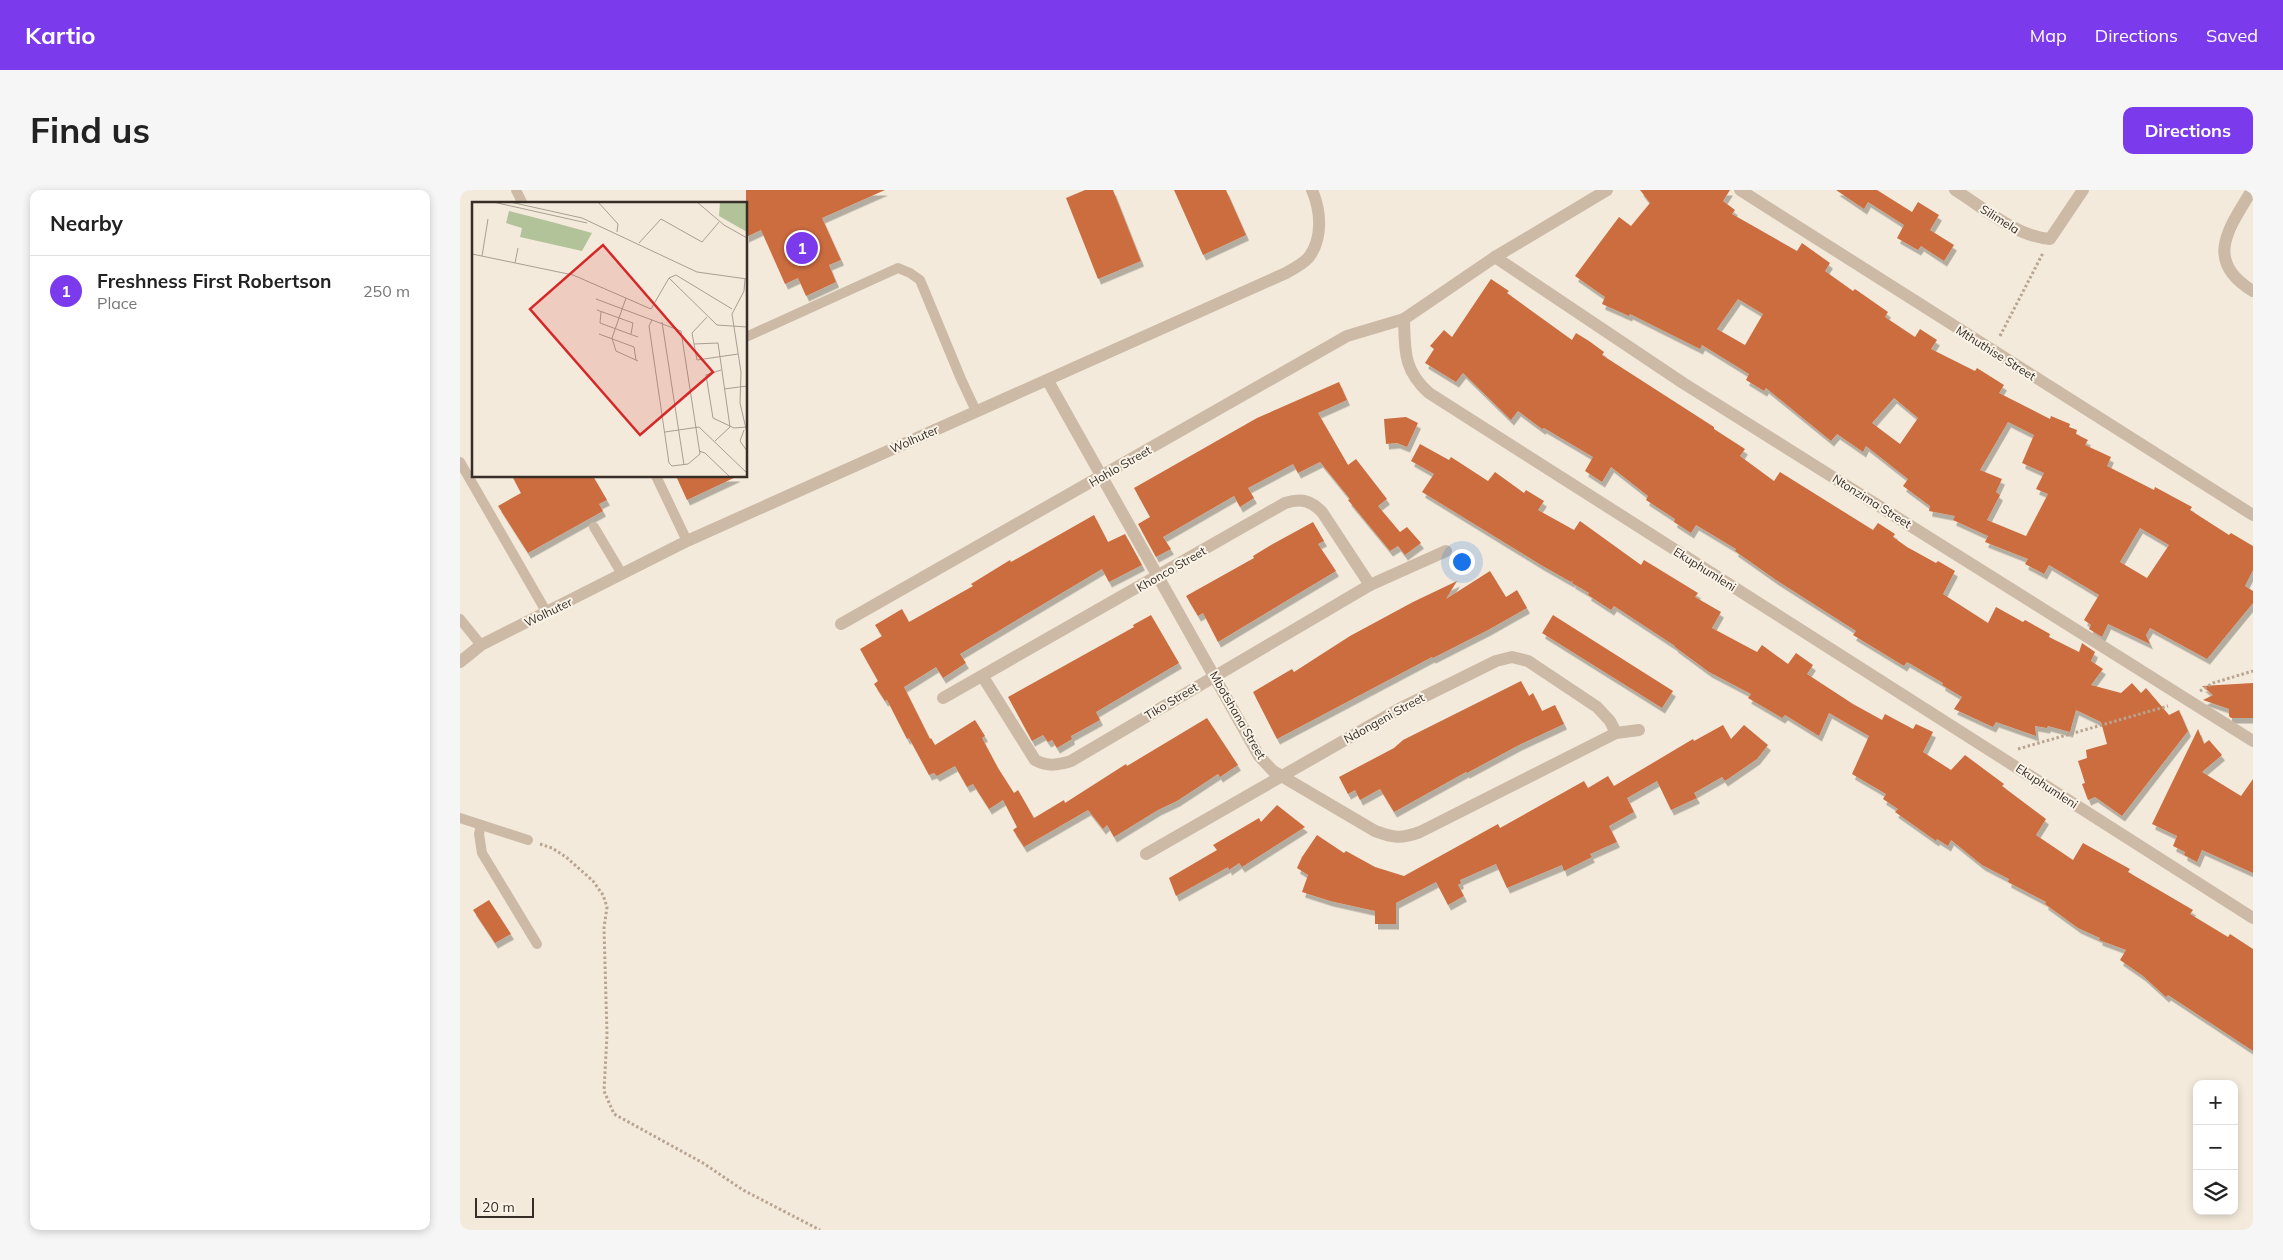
<!DOCTYPE html>
<meta charset="utf-8">
<style>
body{margin:0;font-family:Mulish,sans-serif;background:#f6f6f6;color:#222}
.controls{position:absolute;right:15px;bottom:15px;display:grid;overflow:hidden;border-radius:10px;box-shadow:0 2px 8px #0003}
.controls button{width:45px;height:45px;display:grid;place-items:center;padding:0;border:0;border-bottom:1px solid #e0e0e0;background:#fff;color:#222;font:25px sans-serif}
.scale{position:absolute;left:15px;bottom:12px;width:59px;box-sizing:border-box;padding-left:5px;border:2px solid #372e27;border-top:0;font-size:14px;line-height:18px;white-space:nowrap;color:#372e27;-webkit-text-stroke:4px #faf3e7;paint-order:stroke}
.you{position:absolute;left:1001px;top:371px;width:18px;height:18px;margin:-12px;border:4px solid #fff;border-radius:50%;background:#1a73e8;box-shadow:0 0 0 8px #1a73e833}
.badge{display:grid;place-items:center;width:32px;height:32px;border-radius:50%;background:#7c3aed;color:#fff;font-size:16px;font-weight:700}
.pin{position:absolute;translate:-50% -50%;border:2px solid #fff;box-shadow:0 1px 5px #0006}
.list{margin:0;padding:0;list-style:none}
h2{display:flex;justify-content:space-between;align-items:center;height:65px;margin:0;padding:0 20px;font-size:21px}
h2 small{font-size:16px;font-weight:400;color:#767676}
.list li{display:grid;grid-template-columns:32px 1fr auto;gap:15px;align-items:center;box-sizing:border-box;height:70px;padding:0 20px;border-top:1px solid #e0e0e0}
.list b{display:block;font-size:19px;white-space:nowrap}
.list p{margin:0;font-size:16px;white-space:nowrap;color:#767676}
.list em{font-size:16px;font-style:normal;color:#767676}
.icon{flex:none;width:28px;height:28px;fill:none;stroke:currentColor;stroke-width:2;stroke-linecap:round;stroke-linejoin:round}
.map{position:relative;flex:none;width:1793px;height:1040px;overflow:hidden;border-radius:10px}
header{display:flex;align-items:center;gap:30px;box-sizing:border-box;height:70px;padding:0 25px;background:#7c3aed;color:#fff}
header strong{font-size:24px}
nav{display:flex;gap:28px;margin-inline-start:auto;font-size:18px}
.intro{display:flex;align-items:center;justify-content:space-between;box-sizing:border-box;height:120px;padding:0 30px}
h1{margin:0;font-size:35px}
.button{padding:12px 22px;border-radius:10px;background:#7c3aed;color:#fff;font-size:18px;font-weight:700}
main{display:flex;gap:30px;padding:0 30px}
aside{flex:1;background:#fff;border-radius:10px;box-shadow:0 2px 8px #0003}
.map>svg:first-child{display:block}
</style>
<header>
<strong>Kartio</strong>
<nav><a>Map</a><a>Directions</a><a>Saved</a></nav>
</header>
<div class="intro"><h1>Find us</h1><a class="button">Directions</a></div>
<main>
<aside>
<h2>Nearby<small></small></h2>
<ul class="list">
<li><span class="badge">1</span><div><b>Freshness First Robertson</b><p>Place</p></div><em>250 m</em></li>
</ul>
</aside>
<div class="map">
<svg width="1793" height="1040" viewBox="0 0 1793 1040">
<defs>
<filter id="shadow"><feDropShadow dx="3" dy="5.5" stdDeviation="0" flood-color="#0004"/></filter>
</defs>
<rect width="100%" height="100%" fill="#f3eadb"/>
<g fill="#cc6d40" fill-rule="evenodd" filter="url(#shadow)">
<path d="M286,0H425L362,28L381,70L369,75L376,92L346,106L338,88L325,94L301,40L286,47Z"/>
<path d="M625,0H653L681,71L638,89L606,8Z"/>
<path d="M714,0H766L786,45L743,65Z"/>
<path d="M1180,0H1270L1263,11L1275,20L1272,24L1337,61L1342,53L1370,73L1365,81L1393,101L1395,99L1428,122L1425,127L1455,147L1460,139L1477,150L1471,159L1515,181L1517,178L1544,195L1539,203L1590,229L1591,226L1610,234L1609,237L1617,240L1616,244L1628,250L1625,255L1651,267L1647,276L1694,300L1695,297L1732,317L1730,320L1769,345L1771,343L1793,356V380L1785,396L1793,401V413L1747,469L1690,438L1686,445L1690,454L1648,434L1642,447L1629,439L1631,435L1624,430L1639,405L1589,375L1584,384L1565,374L1568,369L1525,352L1528,346L1493,330L1495,326L1469,321L1470,316L1443,296L1448,289L1406,256L1403,262L1377,244L1371,251L1306,198L1304,201L1286,190L1289,184L1242,155L1240,159L1170,124L1169,126L1142,114L1145,107L1115,86L1159,27L1171,36L1190,13ZM1278,109L1303,124L1285,155L1257,139ZM1434,208L1458,228L1440,254L1412,233ZM1548,232L1574,245L1562,273L1584,283L1576,299L1588,304L1566,346L1527,330L1540,305L1536,302L1542,289L1520,280ZM1680,338L1709,355L1687,388L1660,372Z"/>
<path d="M1376,0H1417L1452,22L1458,12L1479,25L1470,40L1494,55L1484,71L1461,56L1458,60L1437,48L1444,35L1408,12L1404,19Z"/>
<path d="M1031,89L1049,101L1047,103L1112,150L1116,143L1129,151L1144,162L1142,165L1254,237V239L1285,259L1280,266L1314,291L1320,282L1413,340L1418,333L1435,344L1433,347L1447,357L1476,373L1478,371L1495,381L1483,404L1528,433L1536,417L1563,432L1565,430L1590,444L1589,447L1619,462L1622,453L1635,462L1631,471L1643,479L1631,495L1661,503L1672,493L1681,503L1686,498L1709,525L1719,520L1728,541L1662,626L1635,607L1628,610L1622,594L1625,593L1618,571L1627,568L1626,560L1647,554L1641,532L1616,520L1610,542L1588,536L1587,538L1575,536L1576,546L1536,532L1533,537L1494,519L1502,507L1482,495L1483,493L1447,472L1444,476L1393,445L1396,441L1316,390L1275,361L1276,359L1236,335L1231,343L1214,332L1215,329L1186,310L1188,306L1151,277L1142,292L1125,281L1133,267L1084,238L1082,239L1058,221L1051,230L1003,183L996,192L965,173L974,159L970,156L984,140L992,147Z"/>
<path d="M879,192L887,210L858,223L888,275L896,269L927,309L918,316L940,342L947,337L961,353L945,365L938,356L930,361L888,310L890,309L860,272L838,283L833,274L788,298L794,308L780,317L774,306L703,347L711,359L696,367L678,334L690,327L674,298L797,228Z"/>
<path d="M946,227L958,233L947,257L937,253L926,254L924,229Z"/>
<path d="M960,254L989,270L991,267L1028,291L1035,282L1064,303L1066,300L1084,311L1078,320L1114,340L1120,331L1181,375L1184,370L1238,403L1235,407L1261,422L1252,438L1297,462L1302,455L1328,474L1336,463L1353,475L1347,484L1393,514L1422,530L1425,524L1453,539L1456,534L1473,542L1463,562L1491,580L1505,565L1544,594L1542,596L1586,629L1576,645L1613,670L1623,653L1670,679L1668,682L1733,720L1730,724L1768,747L1770,744L1793,759V861L1708,805L1706,807L1683,786L1660,770L1666,760L1639,750L1640,748L1618,738L1585,714L1586,712L1548,692L1549,689L1522,675L1491,650L1488,656L1477,649L1476,651L1435,622L1438,619L1423,609L1426,604L1392,584L1409,546L1369,523L1359,546L1325,525L1322,528L1288,508L1291,504L1249,482L1215,457V456L1154,416L1151,420L1128,405L1129,403L1112,393L1113,391L1111,392L1081,375L962,302L974,284L951,271Z"/>
<path d="M52,286H133L147,310L139,314L143,321L68,363L38,316L61,303Z"/>
<path d="M216,286H278L227,310Z"/>
<path d="M634,325L648,352L665,344L682,375L649,392L642,379L500,464L506,473L483,488L476,477L444,497L470,549L471,548L475,555L515,530L525,546L522,548L538,578L554,603L558,600L574,628L604,610L605,613L666,574L667,576L747,528L778,575L760,587L758,584L717,611L698,620L654,647L647,635L643,639L628,620L564,657L553,640L557,637L543,610L529,619L513,594L507,597L495,576L477,586L474,583L469,585L449,548L447,549L427,510L425,511L414,494L418,491L400,459L422,446L415,435L442,419L449,432L513,396L511,394L550,370L551,372Z"/>
<path d="M853,332L864,351L858,354L876,381L758,452L743,423L738,426L726,406L794,368L793,366L811,355Z"/>
<path d="M1030,381L1046,407L1057,400L1067,418L1028,440L973,468L972,467L817,549L793,502L832,479L834,482L890,446L953,412L997,391L986,409Z"/>
<path d="M691,425L719,473L636,522L640,530L611,546L612,549L597,558L592,550L588,552L583,545L572,551L548,507L674,437L673,435Z"/>
<path d="M1093,425L1213,501L1202,518L1082,443Z"/>
<path d="M1061,491L1069,506L1073,503L1082,521L1095,515L1104,534L1059,555L1007,583L1006,582L934,622L920,599L900,610L895,600L888,604L879,587L934,558L943,550Z"/>
<path d="M1793,493V528H1771L1769,526V519L1743,510L1753,505L1742,496Z"/>
<path d="M1263,535L1271,549L1284,535L1308,555L1297,569L1265,591L1262,587L1234,603L1237,608L1211,620L1197,591L1167,608L1174,622L1149,636L1157,652L1130,664L1132,667L1104,681L1102,675L1047,698L1036,674L1000,690L1001,693L998,695L1004,706L988,715L976,692L936,713V734H915V721L870,711L842,702L848,685L837,678L842,667L857,645L884,663L886,661L915,677L944,686L1038,634L1040,638L1124,591L1128,598L1148,586L1154,596L1233,549L1234,551Z"/>
<path d="M1738,539L1744,554L1749,550L1762,565L1742,582L1781,606L1793,589V683L1742,660L1737,672L1724,665L1725,662L1713,656L1717,646L1692,634Z"/>
<path d="M817,615L845,637L782,677L779,673L769,680L768,677L716,706L709,688L757,660L753,655L799,628L801,632Z"/>
<path d="M29,710L51,744L35,753L13,720Z"/>
</g>
<g fill="none" stroke-linecap="round" stroke-linejoin="round">
<g stroke="#b8a490" stroke-width="3" stroke-dasharray="2.5 2.5" stroke-linecap="butt">
<path d="M1540,146L1583,63"/>
<path d="M1740,501L1753,493L1793,481"/>
<path d="M1558,559L1708,516"/>
<path d="M80,654L92,658L106,667L133,691L143,705L147,717L144,738L147,845L144,901L154,924L243,973L283,1000L360,1040"/>
</g>
<g stroke="#ccbaa6" stroke-width="10">
<path d="M56,0L63,14"/>
<path d="M286,147L438,78L450,83L460,90L501,189L516,221"/>
<path d="M0,272L87,423"/>
<path d="M196,286L227,351"/>
<path d="M134,337L162,384"/>
<path d="M0,429L21,455"/>
<path d="M0,628L68,650"/>
<path d="M21,635L19,644L22,663L77,754"/>
</g>
<g stroke="#ccbaa6" stroke-width="12">
<path d="M1147,0L1035,67L944,129C945,160 943,180 969,203L1793,728"/>
<path d="M1280,0L1793,325"/>
<path d="M1495,0C1524,18 1555,46 1590,49L1623,0"/>
<path d="M1792,0C1769,38 1743,71 1793,101"/>
<path d="M1035,67L1223,193L1793,551"/>
<path d="M588,191L799,566L813,581L915,641C934,648 941,649 960,642L1156,543L1179,540"/>
<path d="M381,434L887,146L944,129"/>
<path d="M0,472L21,455L227,351L826,83C833,79 843,74 849,67C863,48 861,21 852,0"/>
<path d="M523,487L575,570C588,577 598,575 611,571L910,395L986,361"/>
<path d="M483,508L825,313C841,308 850,310 862,322L910,395"/>
<path d="M686,664L939,519L1036,471L1052,467L1068,471L1137,517L1150,531L1156,543"/>
</g>
</g>
<g text-anchor="middle" dominant-baseline="central" stroke-width="4" stroke-linejoin="round" paint-order="stroke">
<g font-size="12" fill="#372e27" stroke="#faf3e7">
<text transform="translate(1540 29) rotate(32)">Silimela</text>
<text transform="translate(1536 163) rotate(32)">Mthuthise Street</text>
<text transform="translate(454 249) rotate(-24)">Wolhuter</text>
<text transform="translate(660 276) rotate(-30)">Hohlo Street</text>
<text transform="translate(1412 311) rotate(32)">Ntonzima Street</text>
<text transform="translate(711 379) rotate(-30)">Khonco Street</text>
<text transform="translate(1245 379) rotate(32)">Ekuphumleni</text>
<text transform="translate(88 422) rotate(-26)">Wolhuter</text>
<text transform="translate(711 511) rotate(-31)">Tiko Street</text>
<text transform="translate(778 525) rotate(60)">Mbotshana Street</text>
<text transform="translate(924 528) rotate(-29)">Ndongeni Street</text>
<text transform="translate(1587 596) rotate(33)">Ekuphumleni</text>
</g>
</g>
<g transform="translate(12 12)">
<rect width="275" height="275" fill="#f3eadb"/>
<path d="M248,0H275V30L247,14ZM37,9L80,20L120,31L110,49L48,35L50,26L34,21Z" fill="#b2c39a"/>
<path fill="none" stroke="#a89f93" stroke-width="1" d="M21,0L115,21M38,0L110,16L225,70L275,77M126,0L146,22L145,30M225,0L252,23L275,36M167,41L189,17L230,40L247,20M0,52L101,73L179,107L197,76L204,73L260,107M10,54L16,17M43,61L46,46M197,76L245,123L275,125M273,77L272,89L260,112L269,170L268,201L275,231M154,96L140,136L144,149L166,159M124,97L180,118M125,108L161,121L159,132M129,110L128,121L166,135M235,115L220,131L225,158L266,152M180,118L209,129L228,252L216,262L200,264L197,261L177,124ZM190,120L212,263M127,132L162,145L164,158M222,142L246,141L258,225L243,239M249,168L234,173L241,216L262,226L275,225M252,187L275,184M272,228L268,239L275,249M193,230L227,225L275,271M227,249L233,251L258,275"/>
<path fill="#d62828" fill-opacity="0.15" stroke="#d62828" stroke-width="2.5" d="M131,43L241,170L168,233L58,107Z"/>
<rect width="275" height="275" fill="none" stroke="#372e27" stroke-width="2.5"/>
</g>
</svg>
<div class="controls">
<button>+</button>
<button>−</button>
<button><svg class="icon" aria-label="layers" viewBox="0 0 24 24"><path d="M12 4l9 5-9 5-9-5zM3 14l9 5 9-5"/></svg></button>
</div>
<div class="scale">20 m</div>
<div class="you"></div>
<div class="pin badge" style="left:342px;top:58px">1</div>
</div>
</main>
